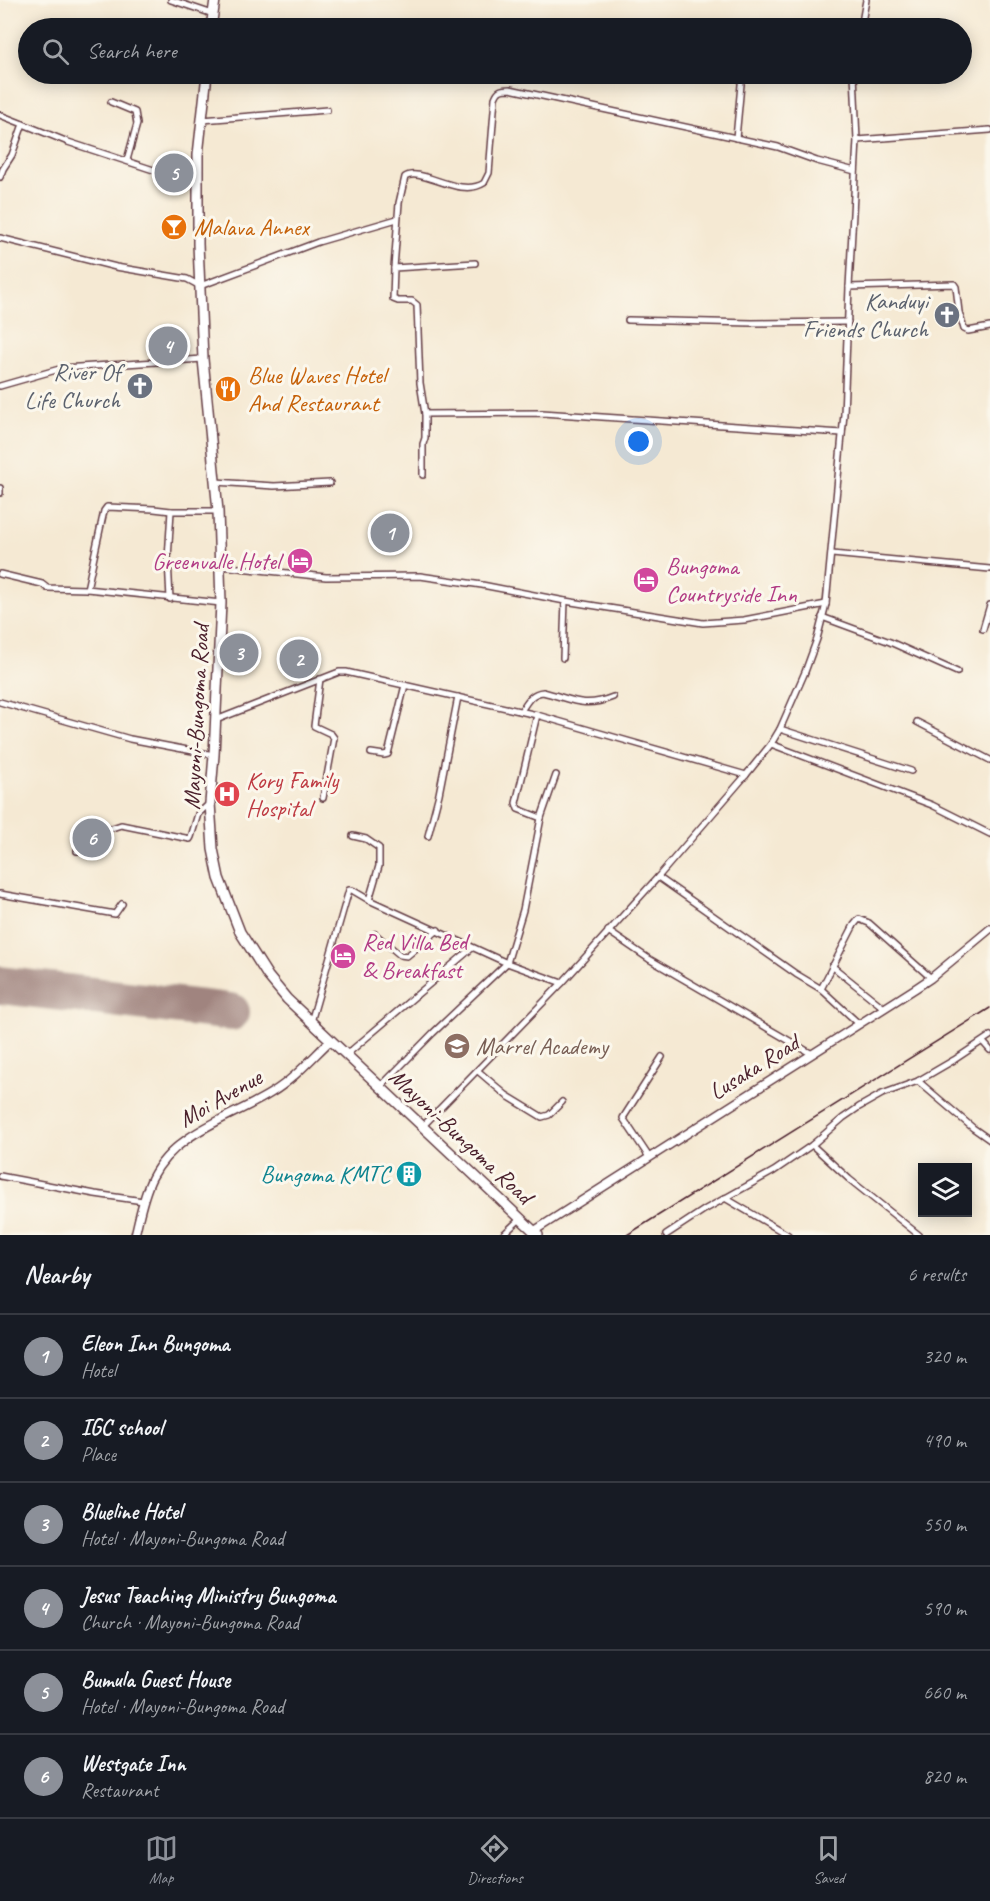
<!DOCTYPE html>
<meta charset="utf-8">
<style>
body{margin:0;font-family:Caveat,sans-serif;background:#242831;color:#f1f3f6}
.controls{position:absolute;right:18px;bottom:18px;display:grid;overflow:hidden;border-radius:0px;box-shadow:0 3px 15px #0003}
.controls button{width:54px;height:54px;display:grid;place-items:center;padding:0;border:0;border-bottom:2px solid #363941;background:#171b24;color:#f1f3f6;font:30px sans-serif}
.you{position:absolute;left:639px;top:442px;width:21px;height:21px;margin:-15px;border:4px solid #fff;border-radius:50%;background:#1a73e8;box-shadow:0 0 0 9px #1a73e833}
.badge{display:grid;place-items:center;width:39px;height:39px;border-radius:50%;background:#8c9099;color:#fff;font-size:20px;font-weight:700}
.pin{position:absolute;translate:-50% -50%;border:3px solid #fff;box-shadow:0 2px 6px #0006}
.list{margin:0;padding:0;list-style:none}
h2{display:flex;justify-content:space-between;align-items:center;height:78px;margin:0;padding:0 24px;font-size:26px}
h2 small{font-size:20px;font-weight:400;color:#9ea1a6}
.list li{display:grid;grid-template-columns:39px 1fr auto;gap:18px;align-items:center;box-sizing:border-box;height:84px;padding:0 24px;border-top:2px solid #363941}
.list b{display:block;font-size:22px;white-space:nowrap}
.list p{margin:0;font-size:20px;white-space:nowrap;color:#9ea1a6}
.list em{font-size:20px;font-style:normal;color:#9ea1a6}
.icon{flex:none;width:33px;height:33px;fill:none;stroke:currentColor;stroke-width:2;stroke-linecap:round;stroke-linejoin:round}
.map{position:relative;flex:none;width:990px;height:1235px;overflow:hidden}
.search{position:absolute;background:#171b24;box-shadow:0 3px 15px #0003;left:18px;right:18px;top:18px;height:66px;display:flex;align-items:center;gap:15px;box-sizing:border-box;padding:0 21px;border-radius:33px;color:#9ea1a6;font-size:22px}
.sheet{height:582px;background:#171b24}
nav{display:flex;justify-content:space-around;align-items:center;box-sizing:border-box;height:84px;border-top:2px solid #363941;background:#171b24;font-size:16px;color:#9ea1a6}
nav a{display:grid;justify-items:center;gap:3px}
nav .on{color:#8c9099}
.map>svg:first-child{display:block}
</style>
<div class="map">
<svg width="990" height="1235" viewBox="0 0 990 1235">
<rect width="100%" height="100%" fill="#fbf7ec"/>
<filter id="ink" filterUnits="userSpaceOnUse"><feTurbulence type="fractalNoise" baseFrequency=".0167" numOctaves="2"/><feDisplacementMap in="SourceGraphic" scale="12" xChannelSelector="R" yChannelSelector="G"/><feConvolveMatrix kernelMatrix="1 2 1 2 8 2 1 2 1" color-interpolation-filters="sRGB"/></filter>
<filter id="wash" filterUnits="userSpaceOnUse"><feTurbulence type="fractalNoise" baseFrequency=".008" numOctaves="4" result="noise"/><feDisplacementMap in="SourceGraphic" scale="24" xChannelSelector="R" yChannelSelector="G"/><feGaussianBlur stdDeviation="1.35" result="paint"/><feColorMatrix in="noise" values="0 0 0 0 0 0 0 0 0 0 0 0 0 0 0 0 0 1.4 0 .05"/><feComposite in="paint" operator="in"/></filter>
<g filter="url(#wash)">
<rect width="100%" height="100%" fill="#f5e9d3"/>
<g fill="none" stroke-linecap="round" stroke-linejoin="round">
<path stroke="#a0847f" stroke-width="38" d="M0,985L231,1012"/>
</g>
</g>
<g filter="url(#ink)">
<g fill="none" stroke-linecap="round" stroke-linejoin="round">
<defs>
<g id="minor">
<path d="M171,0L213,14"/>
<path d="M861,28L866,0"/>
<path d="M111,102L135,112L137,124L127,160"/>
<path d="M0,115L23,124"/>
<path d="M202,120L327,110"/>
<path d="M736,138L742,74"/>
<path d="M857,140L990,130"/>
<path d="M0,177L3,169L12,155L23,124L68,142L178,178L198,183"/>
<path d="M0,238L116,267L187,279L200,286L318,242L397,219"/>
<path d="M394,268L399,203L405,177C421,166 459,199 484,183L489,173L495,98C498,90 501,89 510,89L778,147L817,161L855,171"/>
<path d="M849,287L954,284L956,287L959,312L964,329L968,331L990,327"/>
<path d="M628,320L752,323L848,322"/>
<path d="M0,386L63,368L203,359"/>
<path d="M425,414L542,413L842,433"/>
<path d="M423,475V444L425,438V414L420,383L417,305L412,301H398L393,299L394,268L475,263"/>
<path d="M216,482L274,486L330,483"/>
<path d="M0,488V493"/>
<path d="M832,554L990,569"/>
<path d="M220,566L326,577L420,576L482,585L565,601L703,623L744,620L826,604"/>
<path d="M0,574L42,584L47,588L87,589L104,511L107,507L154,509L171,511H218"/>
<path d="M87,589L221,603"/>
<path d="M170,599L168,559L171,511"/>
<path d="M822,617L890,642L957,672"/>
<path d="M983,629L990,605"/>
<path d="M563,658L565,601"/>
<path d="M320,679L314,726L331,734L334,738L323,798"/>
<path d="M0,702L130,739L214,755"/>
<path d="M521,711C527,702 531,693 543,692C572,699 583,709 613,697"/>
<path d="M537,715L516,803L518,809L541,818"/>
<path d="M216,720L339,672H346L537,715L746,775"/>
<path d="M917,722L990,760"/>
<path d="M780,729L911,771"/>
<path d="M771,744L932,805L990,834"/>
<path d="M371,753L384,755L388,754L405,685"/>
<path d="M353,836L366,839L379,848V866L369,900"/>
<path d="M428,836L439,794L458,697"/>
<path d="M103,841L109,829L121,825L190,839L191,837L198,814L210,803"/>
<path d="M77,851L82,830L86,823H93L109,829"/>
<path d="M658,877L796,974L821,989L858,1023"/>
<path d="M0,894L115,914L122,904"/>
<path d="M608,931L649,959L812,1054"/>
<path d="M375,934L400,955L407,956L438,930"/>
<path d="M832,966L884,1008"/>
<path d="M821,989L854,925L859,919L869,923L931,978"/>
<path d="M311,1022L349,890H352L369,900L507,963L562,983"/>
<path d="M983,1042L990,1050"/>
<path d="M346,1055L472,948"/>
<path d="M478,1071L506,1095L542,1117L549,1115L562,1102"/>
<path d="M918,1081L973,1128L990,1140"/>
<path d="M380,1087L433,1033L507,963L523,910L541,818L556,775"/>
<path d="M422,1127L562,983L658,877L746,775L771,744L780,729L805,672L817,639L826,604L844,414L849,287L857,140L854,74"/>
<path d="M812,1145L849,1179L919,1235"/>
<path d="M649,1157L623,1118L662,1057"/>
<path d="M0,1176L95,1194L143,1201"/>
<path d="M725,1198L788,1235"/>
<path d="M503,1235L520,1219"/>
<path d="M666,1235L704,1210L774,1171L812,1145L843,1118L859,1107L882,1094L918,1081L954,1060L990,1036"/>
</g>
<g id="tertiary">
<path d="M534,1231L916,988L931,978L990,929"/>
<path d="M135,1235C140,1215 143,1196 152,1178C175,1132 231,1118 271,1093C294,1079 311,1059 330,1041"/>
</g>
<g id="primary">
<path d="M211,28L215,0"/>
<path d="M207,74L198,155V244L203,359L218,511L221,603L214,755L210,803L213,849L219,878L240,932L268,976L287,999L538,1235"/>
</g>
</defs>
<use href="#minor" stroke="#643d44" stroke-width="8"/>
<use href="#tertiary" stroke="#643d44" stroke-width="10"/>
<use href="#primary" stroke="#643d44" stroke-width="12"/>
<use href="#minor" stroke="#fff" stroke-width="5"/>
<use href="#tertiary" stroke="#fff" stroke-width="7"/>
<use href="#primary" stroke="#fff" stroke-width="9"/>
<path stroke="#4a1f2b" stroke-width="1.5" d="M627,1235L990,1008"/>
</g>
</g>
<defs>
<symbol id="bar-disc" viewBox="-11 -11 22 22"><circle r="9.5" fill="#e8710a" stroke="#fbf7ec"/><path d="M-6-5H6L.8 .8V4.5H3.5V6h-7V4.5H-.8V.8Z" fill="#fff"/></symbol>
<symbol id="church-disc" viewBox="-11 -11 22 22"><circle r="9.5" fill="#6b7280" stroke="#fbf7ec"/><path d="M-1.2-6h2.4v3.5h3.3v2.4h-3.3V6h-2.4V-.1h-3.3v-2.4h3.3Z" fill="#fff"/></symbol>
<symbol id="restaurant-disc" viewBox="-11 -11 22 22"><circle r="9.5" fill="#e8710a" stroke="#fbf7ec"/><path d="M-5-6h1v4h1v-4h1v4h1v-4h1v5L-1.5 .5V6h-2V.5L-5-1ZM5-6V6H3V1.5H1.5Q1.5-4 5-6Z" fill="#fff"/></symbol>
<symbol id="hotel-disc" viewBox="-11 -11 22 22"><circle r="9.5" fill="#d1479c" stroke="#fbf7ec"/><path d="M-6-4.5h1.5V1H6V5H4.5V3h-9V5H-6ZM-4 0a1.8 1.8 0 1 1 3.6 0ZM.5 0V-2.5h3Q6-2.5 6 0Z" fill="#fff"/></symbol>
<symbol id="hospital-disc" viewBox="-11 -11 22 22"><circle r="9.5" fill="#e0444e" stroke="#fbf7ec"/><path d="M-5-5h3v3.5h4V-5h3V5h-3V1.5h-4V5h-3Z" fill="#fff"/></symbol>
<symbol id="school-disc" viewBox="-11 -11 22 22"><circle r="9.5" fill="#8d6e63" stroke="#fbf7ec"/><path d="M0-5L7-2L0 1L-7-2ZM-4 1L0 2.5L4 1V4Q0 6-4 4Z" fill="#fff"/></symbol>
<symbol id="building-disc" viewBox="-11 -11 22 22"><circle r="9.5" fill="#0f9aa8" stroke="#fbf7ec"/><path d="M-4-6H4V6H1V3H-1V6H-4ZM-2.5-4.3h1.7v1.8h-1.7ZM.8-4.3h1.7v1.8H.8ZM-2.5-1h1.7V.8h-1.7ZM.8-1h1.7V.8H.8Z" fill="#fff"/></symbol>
</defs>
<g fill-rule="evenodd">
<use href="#bar-disc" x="159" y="212" width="30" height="30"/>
<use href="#church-disc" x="932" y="300" width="30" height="30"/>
<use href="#church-disc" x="125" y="371" width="30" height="30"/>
<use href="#restaurant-disc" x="213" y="374" width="30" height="30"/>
<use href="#hotel-disc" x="285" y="546" width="30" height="30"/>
<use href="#hotel-disc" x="631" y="565" width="30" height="30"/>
<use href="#hospital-disc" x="212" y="779" width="30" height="30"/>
<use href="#hotel-disc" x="328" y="941" width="30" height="30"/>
<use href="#school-disc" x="442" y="1031" width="30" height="30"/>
<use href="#building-disc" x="394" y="1159" width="30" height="30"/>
</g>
<g text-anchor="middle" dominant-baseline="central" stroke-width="6" stroke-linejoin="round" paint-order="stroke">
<g font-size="24" fill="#c56008" stroke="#fbf7ec" text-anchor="start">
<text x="194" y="227">Malava Annex</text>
<text x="248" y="375">Blue Waves Hotel<tspan x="248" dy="28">And Restaurant</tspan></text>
</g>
<g font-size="24" fill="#5b616d" stroke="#fbf7ec" text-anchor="end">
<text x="928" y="301">Kanduyi<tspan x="928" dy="28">Friends Church</tspan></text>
<text x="120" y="372">River Of<tspan x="120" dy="28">Life Church</tspan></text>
</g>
<g font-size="24" fill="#b23c85" stroke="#fbf7ec" text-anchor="start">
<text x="280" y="561" text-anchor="end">Greenvalle Hotel</text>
<text x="666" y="566">Bungoma<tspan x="666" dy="28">Countryside Inn</tspan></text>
<text x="362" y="942">Red Villa Bed<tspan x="362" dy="28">&amp; Breakfast</tspan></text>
</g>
<g font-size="24" fill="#4a1f2b" stroke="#fbf7ec">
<text transform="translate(196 717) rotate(-87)">Mayoni-Bungoma Road</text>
<text transform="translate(754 1067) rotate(-32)">Lusaka Road</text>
<text transform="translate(220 1098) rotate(-30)">Moi Avenue</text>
<text transform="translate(461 1136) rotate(43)">Mayoni-Bungoma Road</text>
</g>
<g font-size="24" fill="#be3a42" stroke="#fbf7ec" text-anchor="start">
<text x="246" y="780">Kory Family<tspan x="246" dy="28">Hospital</tspan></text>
</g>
<g font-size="24" fill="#785e54" stroke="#fbf7ec" text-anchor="start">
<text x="476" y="1046">Marrel Academy</text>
</g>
<g font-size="24" fill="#0d838f" stroke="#fbf7ec" text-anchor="end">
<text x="390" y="1174">Bungoma KMTC</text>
</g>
</g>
</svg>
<div class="controls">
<button><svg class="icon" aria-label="layers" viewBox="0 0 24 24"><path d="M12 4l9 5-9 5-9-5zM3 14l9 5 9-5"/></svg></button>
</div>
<div class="you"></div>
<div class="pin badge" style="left:390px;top:533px">1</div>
<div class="pin badge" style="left:299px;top:659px">2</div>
<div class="pin badge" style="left:239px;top:653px">3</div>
<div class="pin badge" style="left:168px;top:346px">4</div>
<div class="pin badge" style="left:174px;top:173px">5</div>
<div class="pin badge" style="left:92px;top:838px">6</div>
<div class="search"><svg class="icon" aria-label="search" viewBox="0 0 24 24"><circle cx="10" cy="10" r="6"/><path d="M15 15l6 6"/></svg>Search here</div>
</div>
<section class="sheet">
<h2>Nearby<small>6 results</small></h2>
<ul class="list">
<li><span class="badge">1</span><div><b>Eleon Inn Bungoma</b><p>Hotel</p></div><em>320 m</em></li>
<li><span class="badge">2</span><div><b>IGC school</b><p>Place</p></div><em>490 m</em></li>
<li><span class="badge">3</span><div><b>Blueline Hotel</b><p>Hotel · Mayoni-Bungoma Road</p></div><em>550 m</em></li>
<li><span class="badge">4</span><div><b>Jesus Teaching Ministry Bungoma</b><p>Church · Mayoni-Bungoma Road</p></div><em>590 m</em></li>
<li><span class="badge">5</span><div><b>Bumula Guest House</b><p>Hotel · Mayoni-Bungoma Road</p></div><em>660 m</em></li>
<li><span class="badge">6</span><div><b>Westgate Inn</b><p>Restaurant</p></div><em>820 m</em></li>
</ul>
</section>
<nav>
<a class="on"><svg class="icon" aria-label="map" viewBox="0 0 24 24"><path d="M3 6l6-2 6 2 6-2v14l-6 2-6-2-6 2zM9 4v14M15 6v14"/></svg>Map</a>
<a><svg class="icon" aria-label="directions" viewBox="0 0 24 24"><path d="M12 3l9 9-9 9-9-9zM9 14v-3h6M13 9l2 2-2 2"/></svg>Directions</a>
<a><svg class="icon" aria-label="saved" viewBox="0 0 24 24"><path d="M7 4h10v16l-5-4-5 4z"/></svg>Saved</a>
</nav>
